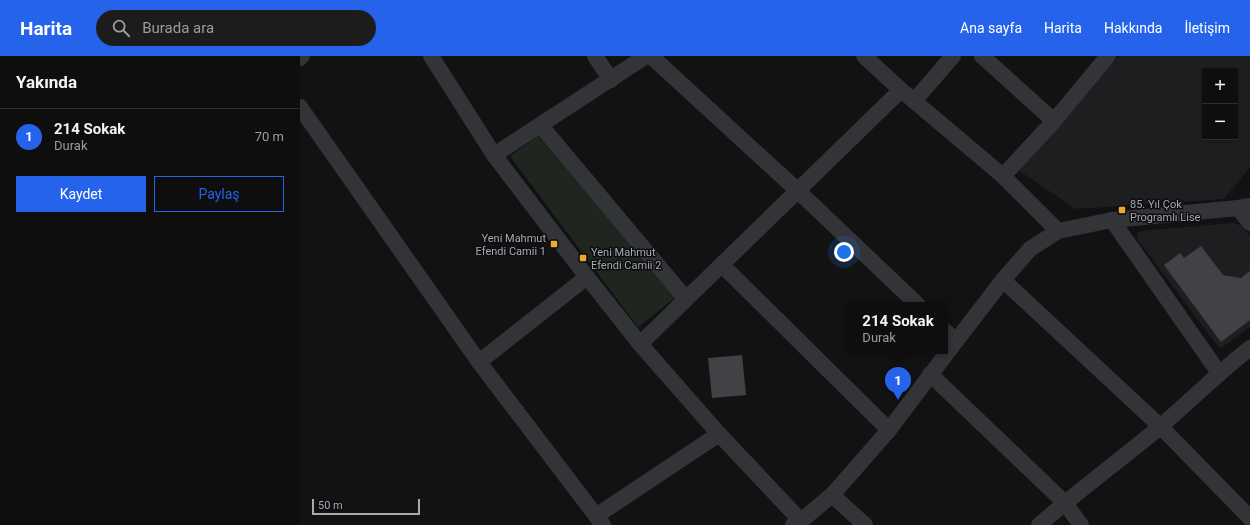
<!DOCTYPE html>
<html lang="tr">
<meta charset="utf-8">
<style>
body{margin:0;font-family:Roboto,sans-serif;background:#1c1c1c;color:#f1f3f6}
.controls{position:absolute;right:12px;top:12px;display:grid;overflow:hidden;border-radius:0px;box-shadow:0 1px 3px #0004}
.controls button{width:36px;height:36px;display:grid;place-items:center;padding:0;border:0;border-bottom:1px solid #2e2e2e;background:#0e0e0e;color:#f1f3f6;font:20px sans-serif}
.scale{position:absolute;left:12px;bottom:10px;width:108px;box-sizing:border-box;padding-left:4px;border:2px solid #a4a9b4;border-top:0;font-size:11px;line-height:14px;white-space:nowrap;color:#a4a9b4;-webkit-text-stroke:3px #0d0d0e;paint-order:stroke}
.you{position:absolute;left:544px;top:196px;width:14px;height:14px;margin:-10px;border:3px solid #fff;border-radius:50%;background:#1a73e8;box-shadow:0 0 0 6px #1a73e833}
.badge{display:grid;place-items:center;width:26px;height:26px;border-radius:50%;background:#2563eb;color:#fff;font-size:13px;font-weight:700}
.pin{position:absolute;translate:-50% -33px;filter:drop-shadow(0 1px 2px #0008)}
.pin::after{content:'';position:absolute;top:21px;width:14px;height:12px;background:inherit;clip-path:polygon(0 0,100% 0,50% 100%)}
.popup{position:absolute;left:548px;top:246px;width:100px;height:52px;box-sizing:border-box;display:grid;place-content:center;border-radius:0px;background:#0e0e0e;filter:drop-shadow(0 1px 3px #0005);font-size:13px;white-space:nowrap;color:#9b9c9e}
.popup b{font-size:15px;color:#f1f3f6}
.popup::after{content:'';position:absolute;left:50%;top:100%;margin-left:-8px;border:8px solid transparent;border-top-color:#0e0e0e}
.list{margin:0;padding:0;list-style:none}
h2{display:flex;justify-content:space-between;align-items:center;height:52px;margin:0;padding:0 16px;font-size:17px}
h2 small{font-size:13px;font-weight:400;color:#9b9c9e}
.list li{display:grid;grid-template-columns:26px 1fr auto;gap:12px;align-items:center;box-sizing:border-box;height:56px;padding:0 16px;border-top:1px solid #2e2e2e}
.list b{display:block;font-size:15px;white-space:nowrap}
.list p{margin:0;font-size:13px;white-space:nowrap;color:#9b9c9e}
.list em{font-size:13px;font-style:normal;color:#9b9c9e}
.actions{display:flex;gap:8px;padding:12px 16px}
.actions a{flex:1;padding:9px 0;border:1px solid #2563eb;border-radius:0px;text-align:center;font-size:14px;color:#2563eb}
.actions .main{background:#2563eb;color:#fff}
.icon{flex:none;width:22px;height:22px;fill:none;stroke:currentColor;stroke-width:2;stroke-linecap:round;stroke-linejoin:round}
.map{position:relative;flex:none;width:950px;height:469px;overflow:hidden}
header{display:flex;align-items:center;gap:24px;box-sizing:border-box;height:56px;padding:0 20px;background:#2563eb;color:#fff}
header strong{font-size:19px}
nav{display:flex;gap:22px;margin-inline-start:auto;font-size:14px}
.search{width:280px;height:36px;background:#1c1c1c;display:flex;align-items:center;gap:10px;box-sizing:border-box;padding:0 14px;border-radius:22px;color:#9b9c9e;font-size:15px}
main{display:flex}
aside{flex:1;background:#0e0e0e}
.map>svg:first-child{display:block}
</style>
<header>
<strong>Harita</strong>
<div class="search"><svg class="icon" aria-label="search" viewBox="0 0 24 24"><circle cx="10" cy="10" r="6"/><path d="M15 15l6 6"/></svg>Burada ara</div>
<nav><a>Ana sayfa</a><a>Harita</a><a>Hakkında</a><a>İletişim</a></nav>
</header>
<main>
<aside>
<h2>Yakında<small></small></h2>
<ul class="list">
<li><span class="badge">1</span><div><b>214 Sokak</b><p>Durak</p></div><em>70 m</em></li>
</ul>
<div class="actions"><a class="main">Kaydet</a><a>Paylaş</a></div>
</aside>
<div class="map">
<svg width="950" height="469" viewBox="0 0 950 469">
<rect width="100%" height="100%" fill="#121213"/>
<g fill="#1e1e20" fill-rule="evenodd">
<path d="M819,0H950V111L924,143L776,153L718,114ZM905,15H935V81H905Z"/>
<path d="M933,167L942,170L950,180V271L920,293L837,183V178L841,175Z"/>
</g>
<path fill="#1e261f" d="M238,80L376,241L338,271L210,100Z"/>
<g fill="#414246">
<path d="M901,190L923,219L941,222L950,215V264L921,286L864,209L880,197L884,202Z"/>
<path d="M442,299L446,339L412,342L408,302Z"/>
</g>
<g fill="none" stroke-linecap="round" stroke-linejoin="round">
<g stroke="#333438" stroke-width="16">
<path d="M131,0L194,99L287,221L340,288L419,378L501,465"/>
<path d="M295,0L311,24"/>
<path d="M351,0L498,135L618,249"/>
<path d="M564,0L601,34L703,120L758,175"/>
<path d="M682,0L754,65"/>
<path d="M0,2L2,0"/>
<path d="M614,45L653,0"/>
<path d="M0,51L179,306L303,469"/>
<path d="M241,70L386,243"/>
<path d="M194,99L346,0"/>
<path d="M703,120L754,65L808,0"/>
<path d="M938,152L950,167"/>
<path d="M812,164L919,317"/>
<path d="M422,209L589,374"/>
<path d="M703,224L860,370L950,462"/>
<path d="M645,275L656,285"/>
<path d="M340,288L601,34"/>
<path d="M179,306L287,221"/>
<path d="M630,318L765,447L781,469"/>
<path d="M532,439L565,469"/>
<path d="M296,460L419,378"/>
<path d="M493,469L501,465L532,439L589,374L656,285L703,224L730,193L758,175L812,164L938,152L950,150"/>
<path d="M739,469C778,435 820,404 860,371C890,345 918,317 950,292"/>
</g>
</g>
<g fill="#eca731" stroke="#0d0d0e" stroke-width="1.5">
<rect x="818" y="150" width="8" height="8" rx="2"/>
<rect x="250" y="184" width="8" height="8" rx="2"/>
<rect x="279" y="198" width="8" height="8" rx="2"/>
</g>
<g text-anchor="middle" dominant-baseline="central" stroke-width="3" stroke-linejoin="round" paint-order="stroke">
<g font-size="11" fill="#a4a9b4" stroke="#0d0d0e" text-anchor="start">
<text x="830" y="148">85. Yıl Çok<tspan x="830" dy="13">Programlı Lise</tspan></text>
<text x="246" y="182" text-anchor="end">Yeni Mahmut<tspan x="246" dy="13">Efendi Camii 1</tspan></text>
<text x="291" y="196">Yeni Mahmut<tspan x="291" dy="13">Efendi Camii 2</tspan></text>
</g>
</g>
</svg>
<div class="controls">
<button>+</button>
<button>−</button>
</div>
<div class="scale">50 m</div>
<div class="you"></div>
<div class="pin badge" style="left:598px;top:344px">1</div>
<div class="popup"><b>214 Sokak</b>Durak</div>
</div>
</main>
